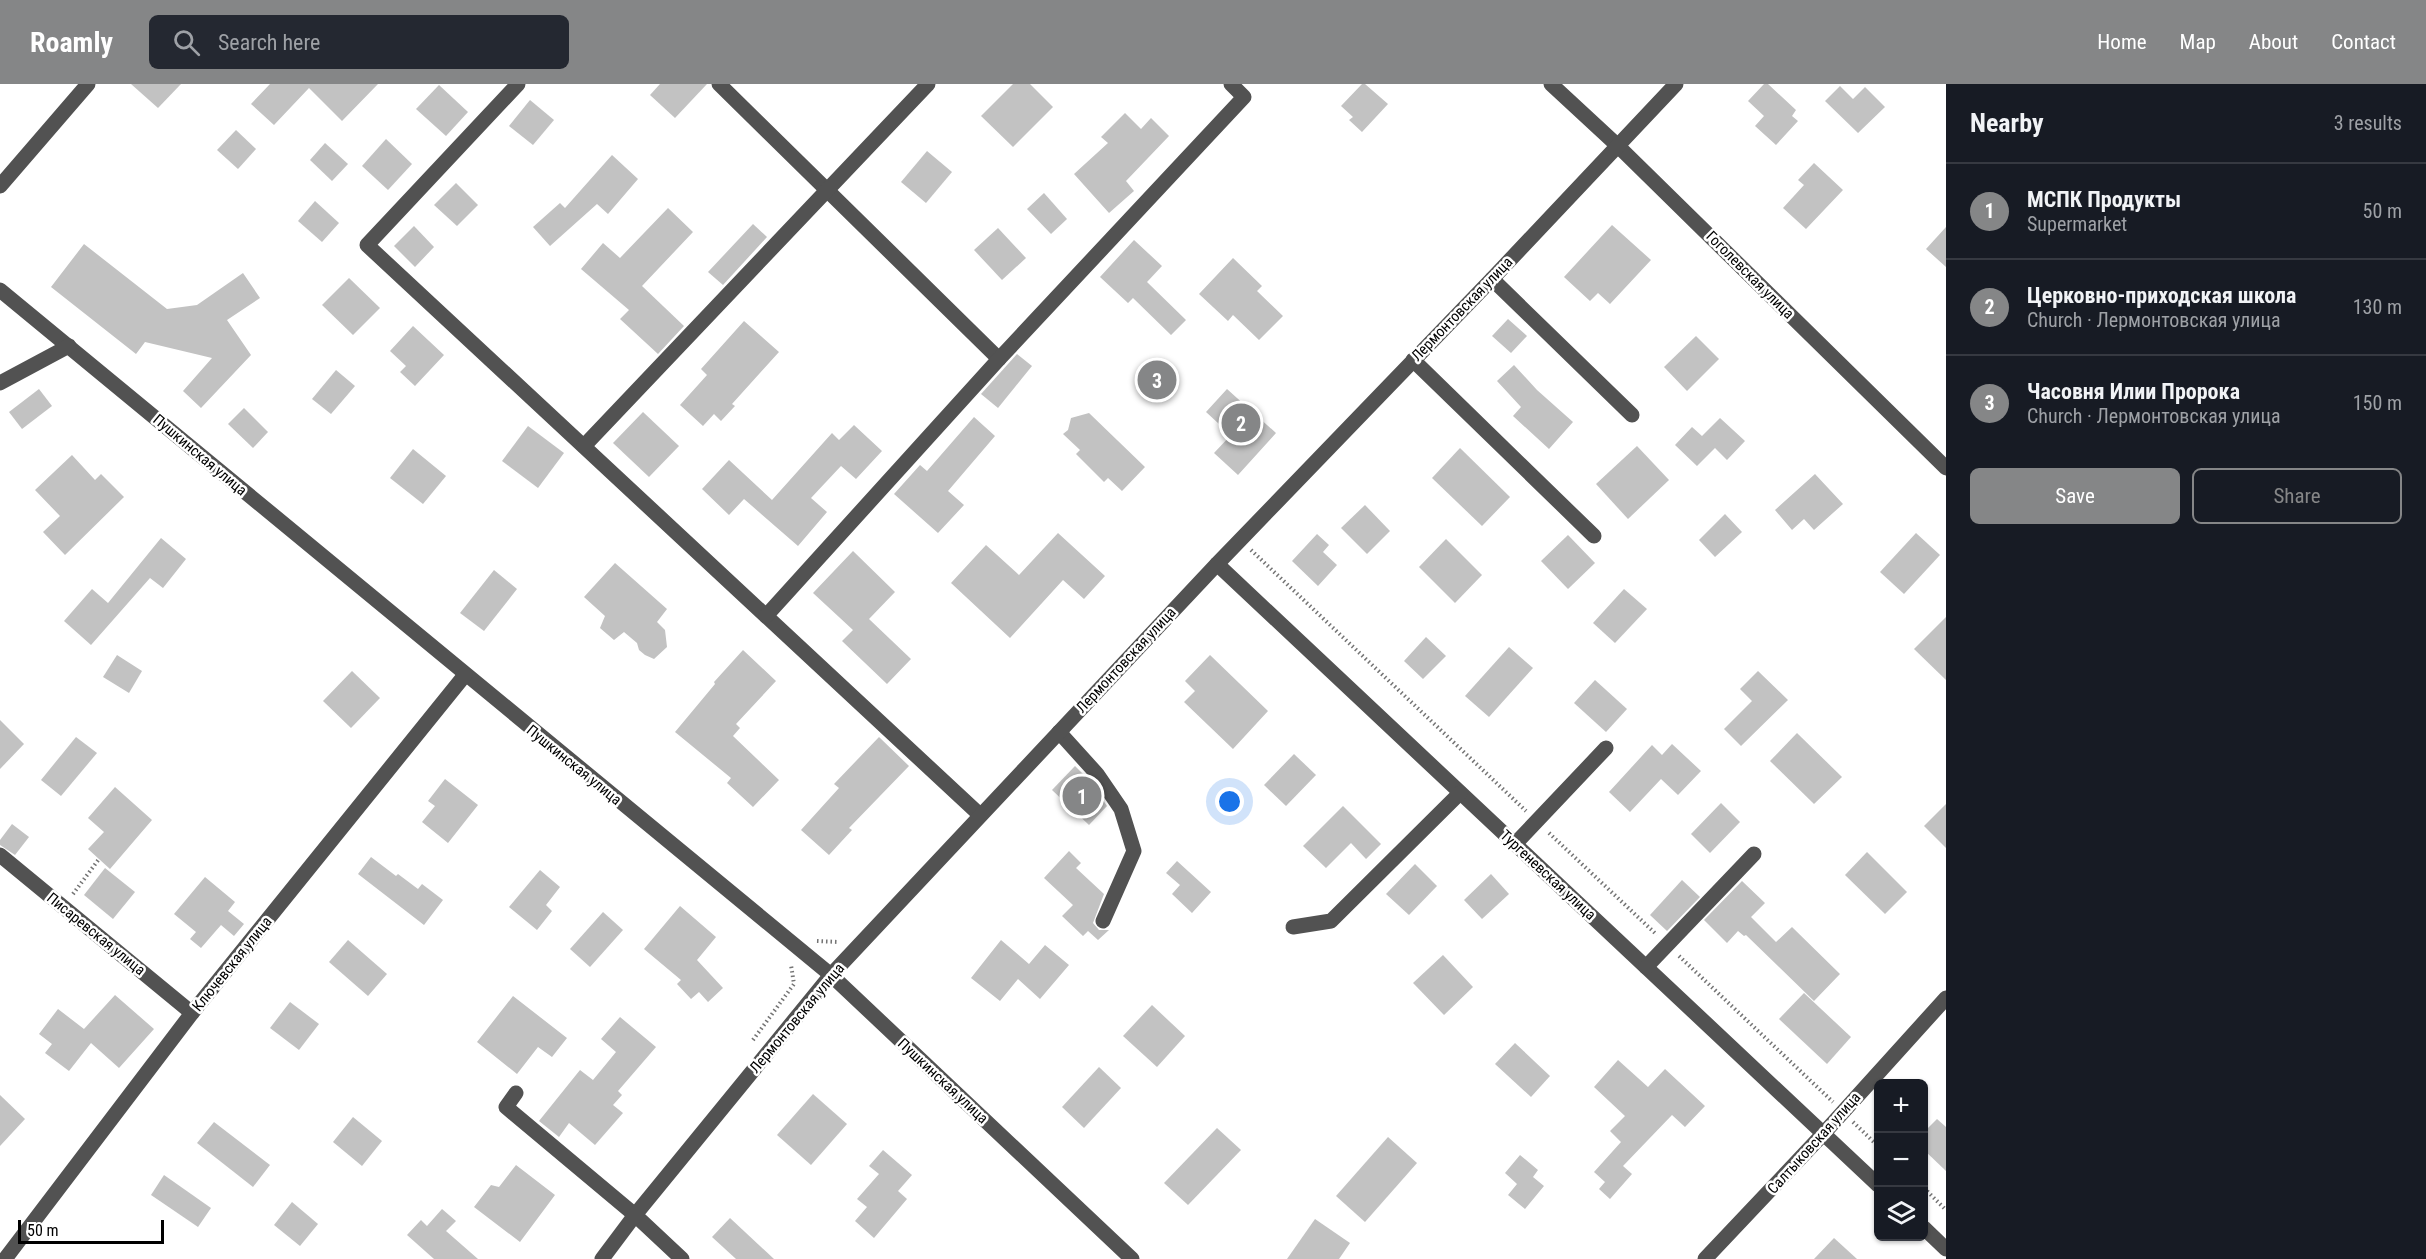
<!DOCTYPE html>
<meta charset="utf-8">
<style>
body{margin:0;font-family:"Roboto Condensed",sans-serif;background:#242831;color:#f1f3f6}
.controls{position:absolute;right:18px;bottom:18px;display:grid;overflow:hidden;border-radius:9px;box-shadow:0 2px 4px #0004}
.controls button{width:54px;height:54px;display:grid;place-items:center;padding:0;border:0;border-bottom:2px solid #363941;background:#171b24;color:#f1f3f6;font:30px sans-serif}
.scale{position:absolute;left:18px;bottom:15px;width:146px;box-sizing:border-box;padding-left:6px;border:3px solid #000;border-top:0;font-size:16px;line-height:21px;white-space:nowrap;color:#000;-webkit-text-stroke:4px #fff;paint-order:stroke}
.you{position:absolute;left:1230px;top:718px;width:21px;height:21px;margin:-15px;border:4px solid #fff;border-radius:50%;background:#1a73e8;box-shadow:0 0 0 9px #1a73e833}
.badge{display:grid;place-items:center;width:39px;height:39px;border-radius:50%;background:#858687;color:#fff;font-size:20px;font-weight:700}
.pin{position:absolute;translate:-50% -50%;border:3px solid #fff;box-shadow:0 2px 6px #0006}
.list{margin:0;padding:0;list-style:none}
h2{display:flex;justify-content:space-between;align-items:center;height:78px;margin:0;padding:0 24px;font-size:26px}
h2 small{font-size:20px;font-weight:400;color:#9ea1a6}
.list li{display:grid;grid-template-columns:39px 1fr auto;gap:18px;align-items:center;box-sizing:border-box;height:96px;padding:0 24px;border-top:2px solid #363941}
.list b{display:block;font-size:22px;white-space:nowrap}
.list p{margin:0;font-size:20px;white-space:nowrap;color:#9ea1a6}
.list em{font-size:20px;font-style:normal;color:#9ea1a6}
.actions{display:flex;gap:12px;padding:18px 24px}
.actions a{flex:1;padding:14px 0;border:2px solid #858687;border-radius:9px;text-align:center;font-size:21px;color:#858687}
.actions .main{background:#858687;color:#fff}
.icon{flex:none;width:33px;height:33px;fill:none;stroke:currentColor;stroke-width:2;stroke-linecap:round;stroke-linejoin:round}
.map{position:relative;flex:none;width:1946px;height:1175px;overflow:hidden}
header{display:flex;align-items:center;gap:36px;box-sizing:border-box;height:84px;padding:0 30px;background:#858687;color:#fff}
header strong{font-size:28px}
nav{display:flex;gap:33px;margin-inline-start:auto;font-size:21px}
.search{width:420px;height:54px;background:#242831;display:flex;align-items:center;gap:15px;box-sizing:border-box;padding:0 21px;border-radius:9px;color:#9ea1a6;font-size:22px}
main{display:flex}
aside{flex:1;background:#171b24}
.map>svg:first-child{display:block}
</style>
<header>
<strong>Roamly</strong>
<div class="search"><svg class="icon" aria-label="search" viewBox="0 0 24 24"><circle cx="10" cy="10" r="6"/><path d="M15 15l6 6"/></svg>Search here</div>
<nav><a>Home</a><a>Map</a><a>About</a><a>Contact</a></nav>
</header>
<main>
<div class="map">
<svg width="1946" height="1175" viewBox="0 0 1946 1175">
<rect width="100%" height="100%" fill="#fff"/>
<g fill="#c2c2c2">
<path d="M131,0H181L158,24Z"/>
<path d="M270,0H378L342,37L309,4L274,41L251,20Z"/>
<path d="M660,0H707L675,34L650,11Z"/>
<path d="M1013,0H1030L1053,23L1013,63L981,32Z"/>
<path d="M1362,0H1365L1388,20L1362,48L1349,36L1353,33L1341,22Z"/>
<path d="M1764,0H1768L1796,26L1792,32L1798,37L1776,61L1755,42L1764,32L1748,17Z"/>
<path d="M439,1L468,28L446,52L416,25Z"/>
<path d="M1840,2L1853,15L1865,3L1885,23L1858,49L1825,17Z"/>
<path d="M530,16L554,36L533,61L509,42Z"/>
<path d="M1125,29L1141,45L1151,34L1169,52L1126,97L1134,107L1109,129L1074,90L1108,59L1101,53Z"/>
<path d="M236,46L256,65L238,85L217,66Z"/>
<path d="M386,55L412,80L388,106L362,82Z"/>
<path d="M325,59L348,80L332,97L310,76Z"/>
<path d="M927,67L952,88L926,119L901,98Z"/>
<path d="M612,71L638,95L608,130L597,120L550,162L533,143L560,119L565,124Z"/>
<path d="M1814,79L1843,106L1806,145L1783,124L1804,101L1798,96Z"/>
<path d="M456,99L478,121L457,142L434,121Z"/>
<path d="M1044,109L1067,135L1051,150L1027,125Z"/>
<path d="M315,117L339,139L322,158L298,137Z"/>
<path d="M668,124L693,148L642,202L684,242L658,270L620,235L629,226L581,185L603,159L620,174Z"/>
<path d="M753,140L767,153L723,201L708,188Z"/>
<path d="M1612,141L1651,176L1610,220L1598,209L1590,217L1564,193Z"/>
<path d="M414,142L434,163L415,183L394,162Z"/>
<path d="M1946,143V183L1926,165Z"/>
<path d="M998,144L1026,174L1002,196L974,166Z"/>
<path d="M1134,156L1162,182L1147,198L1186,236L1171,251L1133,214L1128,219L1100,193Z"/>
<path d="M84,160L167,225L197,221L243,189L260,214L227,236L251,271L201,324L183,307L212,274L145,258L136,270L51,203Z"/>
<path d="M1233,174L1262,202L1257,207L1283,232L1259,256L1233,231L1228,237L1199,210Z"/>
<path d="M349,194L380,224L353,251L322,221Z"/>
<path d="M1508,235L1527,252L1511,269L1492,252Z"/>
<path d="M744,237L779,268L732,320L735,322L721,337L714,330L703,342L680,321L707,291L701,285Z"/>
<path d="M413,242L444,271L415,302L400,288L406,282L390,267Z"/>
<path d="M1696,252L1719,275L1687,307L1664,283Z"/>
<path d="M1017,270L1032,282L998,324L981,310Z"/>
<path d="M1514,281L1537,306L1573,338L1549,365L1513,332L1521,323L1497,297Z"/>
<path d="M336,286L355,302L331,330L312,315Z"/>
<path d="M39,305L52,322L22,345L9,328Z"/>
<path d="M1227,305L1276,349L1238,391L1214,369L1231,351L1206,328Z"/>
<path d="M244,324L268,348L253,364L228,340Z"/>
<path d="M643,328L679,362L649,393L613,359Z"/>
<path d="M1089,329L1145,383L1122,407L1108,394L1104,398L1076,370L1080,366L1063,350L1068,346L1071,334Z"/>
<path d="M974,333L995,352L948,407L964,421L938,449L894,410L920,381L927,387Z"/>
<path d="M1720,334L1745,357L1727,376L1715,364L1697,382L1675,361L1692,343L1702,352Z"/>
<path d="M854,341L882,367L856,395L841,382L811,414L827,428L798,462L744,415L729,431L702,405L729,376L772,416L832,349L839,356Z"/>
<path d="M528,342L564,369L538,404L502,377Z"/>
<path d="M1637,362L1669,396L1628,435L1596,400Z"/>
<path d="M1460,364L1510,413L1482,442L1432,394Z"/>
<path d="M413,365L446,392L423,420L390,394Z"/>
<path d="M72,371L95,396L101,390L124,413L65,471L43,448L60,432L35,406Z"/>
<path d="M1815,390L1843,420L1814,446L1804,435L1792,446L1775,426Z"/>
<path d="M1365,421L1390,447L1367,470L1341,444Z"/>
<path d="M1725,430L1742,448L1715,473L1699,456Z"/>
<path d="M1058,449L1105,492L1084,515L1063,496L1010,554L951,499L986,461L1019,491Z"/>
<path d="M1916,449L1940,471L1904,510L1880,488Z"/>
<path d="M1317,450L1329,461L1323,468L1337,481L1318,502L1292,477Z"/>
<path d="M1568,451L1595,479L1568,505L1541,477Z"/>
<path d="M161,454L186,475L163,504L150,494L91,561L64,537L92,505L108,519Z"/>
<path d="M1446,455L1482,491L1455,519L1419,483Z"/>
<path d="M853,467L895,508L869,535L911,575L887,600L842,557L853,546L813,509Z"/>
<path d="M615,479L667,525L657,538L665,546L667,563L654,575L645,571L639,566L637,559L624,548L614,556L600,544L605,532L584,513Z"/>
<path d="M494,486L517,505L484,547L460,529Z"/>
<path d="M1624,505L1647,525L1615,559L1593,539Z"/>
<path d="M1946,533V596L1914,565Z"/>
<path d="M1426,553L1446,572L1423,595L1404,577Z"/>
<path d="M1509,563L1533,584L1489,633L1465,612Z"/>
<path d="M743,566L776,597L736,640L740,644L733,652L779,696L753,723L727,699L731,694L675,648L715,600L714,598Z"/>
<path d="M117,571L142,587L129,609L103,593Z"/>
<path d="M1210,571L1268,627L1233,665L1184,618L1195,607L1185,597Z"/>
<path d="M352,587L380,614L351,644L323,617Z"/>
<path d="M1758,587L1788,616L1741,662L1724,645L1752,617L1740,605Z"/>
<path d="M1595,596L1627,625L1606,648L1574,619Z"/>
<path d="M0,636L24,660L0,685Z"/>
<path d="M1797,649L1842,693L1814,720L1770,677Z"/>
<path d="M76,653L97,669L61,712L41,696Z"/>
<path d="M879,653L909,682L849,744L852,746L829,771L801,746L839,704L834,700Z"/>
<path d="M1672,660L1701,687L1678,711L1661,695L1630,728L1609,708L1652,661L1662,671Z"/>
<path d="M1294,670L1316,691L1286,722L1264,701Z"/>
<path d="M1075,682L1089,696L1107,722L1089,741L1052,706Z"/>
<path d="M445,695L478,721L448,759L422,738L435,722L428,717Z"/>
<path d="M115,703L152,736L110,785L88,765L104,748L88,734Z"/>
<path d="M1721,719L1740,738L1710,769L1691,750Z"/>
<path d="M1946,720V764L1924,742Z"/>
<path d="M1343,722L1381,760L1366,775L1351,759L1326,784L1303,762Z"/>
<path d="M12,740L29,753L15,771L0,761V756Z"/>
<path d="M1069,767L1081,779L1076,784L1104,810L1093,839L1099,846H1109L1098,856L1088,847L1083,852L1062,832L1073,821L1044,794Z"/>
<path d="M1867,768L1907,808L1885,830L1845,791Z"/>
<path d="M371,773L396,792L398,790L418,805L422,800L443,816L424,841L358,790Z"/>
<path d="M1177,777L1211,808L1192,829L1172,810L1180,801L1166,789Z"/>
<path d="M1415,780L1437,802L1409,831L1386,810Z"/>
<path d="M105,784L135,808L113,835L84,811Z"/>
<path d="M540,786L560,803L546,821L552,827L537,846L509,823Z"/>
<path d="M1491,790L1509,810L1482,835L1464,816Z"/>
<path d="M205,793L235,818L228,827L244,840L234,852L221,841L201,864L190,855L196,848L174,830Z"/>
<path d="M1682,796L1700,813L1667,847L1650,831Z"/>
<path d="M1742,797L1765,819L1751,833L1776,858L1792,843L1840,890L1814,917L1746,851L1744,852L1738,847L1727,859L1704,836Z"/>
<path d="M680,822L716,853L697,876L723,904L708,918L699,908L691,915L677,900L681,896L644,865Z"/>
<path d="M603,828L623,846L590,883L570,865Z"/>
<path d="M348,856L387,890L368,912L329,878Z"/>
<path d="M1001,856L1029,880L1045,861L1069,881L1040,915L1018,895L1000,917L971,894Z"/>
<path d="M1443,871L1473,903L1444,931L1413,899Z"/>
<path d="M1804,909L1851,953L1827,980L1779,935Z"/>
<path d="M115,911L154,945L119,984L91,959L69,987L45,969L52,960L39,950L58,925L84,945Z"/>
<path d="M513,912L567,954L552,973L538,963L517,990L477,958Z"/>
<path d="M290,918L319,940L299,966L270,944Z"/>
<path d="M1152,921L1185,952L1157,983L1123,952Z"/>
<path d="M620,933L656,963L618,1007L622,1011L613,1021L623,1029L595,1061L569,1039L559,1053L539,1037L580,986L593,996L616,968L601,955Z"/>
<path d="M1515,959L1550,992L1531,1013L1495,980Z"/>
<path d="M1618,976L1648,1003L1665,985L1705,1022L1685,1043L1672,1031L1623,1082L1632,1090L1610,1115L1599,1105L1605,1098L1594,1088L1621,1058L1610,1047L1625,1032L1594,1003Z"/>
<path d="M1099,983L1121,1004L1084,1044L1062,1023Z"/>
<path d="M813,1010L847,1040L811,1081L777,1051Z"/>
<path d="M0,1011L25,1035L0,1062Z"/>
<path d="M353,1033L382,1057L362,1082L333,1058Z"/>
<path d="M1937,1035L1946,1043V1087L1923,1065V1049Z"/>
<path d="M214,1038L270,1081L253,1103L197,1059Z"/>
<path d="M1217,1044L1241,1066L1188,1121L1164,1099Z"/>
<path d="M1388,1053L1417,1079L1365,1138L1336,1112Z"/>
<path d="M883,1066L912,1091L898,1107L907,1115L874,1154L855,1137L867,1123L857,1115L879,1090L869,1082Z"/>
<path d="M1520,1071L1538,1086L1533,1093L1544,1102L1525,1125L1508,1111L1517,1100L1505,1089Z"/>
<path d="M516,1081L555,1111L520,1158L474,1123L491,1101L499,1103Z"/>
<path d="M164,1091L211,1124L198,1143L151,1111Z"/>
<path d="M292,1118L318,1140L300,1162L274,1141Z"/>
<path d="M442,1125L456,1137L446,1147L478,1175H434L407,1151L421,1136L427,1142Z"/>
<path d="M730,1134L774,1175H736L712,1153Z"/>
<path d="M1315,1135L1350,1159L1339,1175H1287Z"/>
<path d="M1834,1154L1857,1175H1814Z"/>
</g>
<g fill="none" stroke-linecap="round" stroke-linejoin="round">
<g stroke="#747474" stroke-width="4" stroke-dasharray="1.5 3" stroke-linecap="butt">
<path d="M1251,466L1526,727"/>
<path d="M1549,749L1657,851"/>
<path d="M73,810L99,775"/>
<path d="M817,857L839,858"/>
<path d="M1679,872L1833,1018"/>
<path d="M753,956L794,900L791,881"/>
<path d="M1853,1038L1878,1062"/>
<path d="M1924,1104L1946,1126"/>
</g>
<g stroke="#525252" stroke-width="15">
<path d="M518,0L367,161L980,731"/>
<path d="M719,0L999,275"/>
<path d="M1551,0L1618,62L1946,384"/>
<path d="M0,102L88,0"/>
<path d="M1492,195L1632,331"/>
<path d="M0,206L831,891L1132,1175"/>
<path d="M1413,276L1594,452"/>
<path d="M0,299L69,262"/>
<path d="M584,362L928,0"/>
<path d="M1217,480L1878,1101"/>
<path d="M766,532L999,275L1244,13L1231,0"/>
<path d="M1059,648L1097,690L1121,725L1134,767L1103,837"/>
<path d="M1515,760L1606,664"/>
<path d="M0,771L192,929"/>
<path d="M1293,843L1331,837L1460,709"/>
<path d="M1646,883L1754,770"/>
<path d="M516,1009L506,1023L635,1131L682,1175"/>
<path d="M1924,1144L1946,1165"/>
<path d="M5,1175L192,929L465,591"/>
<path d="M602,1175L635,1131L831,891L1217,480L1492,195L1676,0"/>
<path d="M1705,1175L1824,1049L1946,914"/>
</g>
</g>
<g text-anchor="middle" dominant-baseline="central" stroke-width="5" stroke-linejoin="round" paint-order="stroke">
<g font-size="15" fill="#000" stroke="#fff">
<text transform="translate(1750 191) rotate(45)">Гоголевская улица</text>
<text transform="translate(1462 225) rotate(-46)">Лермонтовская улица</text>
<text transform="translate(200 371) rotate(40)">Пушкинская улица</text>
<text transform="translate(1126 576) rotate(-47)">Лермонтовская улица</text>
<text transform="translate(574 681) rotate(39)">Пушкинская улица</text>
<text transform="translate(1548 791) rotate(43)">Тургеневская улица</text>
<text transform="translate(96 850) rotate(39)">Писаревская улица</text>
<text transform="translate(232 880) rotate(-51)">Ключевская улица</text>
<text transform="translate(797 934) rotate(-50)">Лермонтовская улица</text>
<text transform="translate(943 997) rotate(43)">Пушкинская улица</text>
<text transform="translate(1814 1059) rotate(-48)">Салтыковская улица</text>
</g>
</g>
</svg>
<div class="controls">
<button>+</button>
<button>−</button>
<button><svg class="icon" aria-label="layers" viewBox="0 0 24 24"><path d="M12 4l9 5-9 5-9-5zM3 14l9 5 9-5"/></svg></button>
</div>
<div class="scale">50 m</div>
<div class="you"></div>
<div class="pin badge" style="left:1082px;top:712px">1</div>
<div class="pin badge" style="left:1241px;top:339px">2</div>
<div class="pin badge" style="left:1157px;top:296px">3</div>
</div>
<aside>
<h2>Nearby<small>3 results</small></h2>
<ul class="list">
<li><span class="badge">1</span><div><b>МСПК Продукты</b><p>Supermarket</p></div><em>50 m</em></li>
<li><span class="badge">2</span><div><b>Церковно-приходская школа</b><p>Church · Лермонтовская улица</p></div><em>130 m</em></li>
<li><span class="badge">3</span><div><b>Часовня Илии Пророка</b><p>Church · Лермонтовская улица</p></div><em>150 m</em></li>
</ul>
<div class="actions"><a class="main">Save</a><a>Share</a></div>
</aside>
</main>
